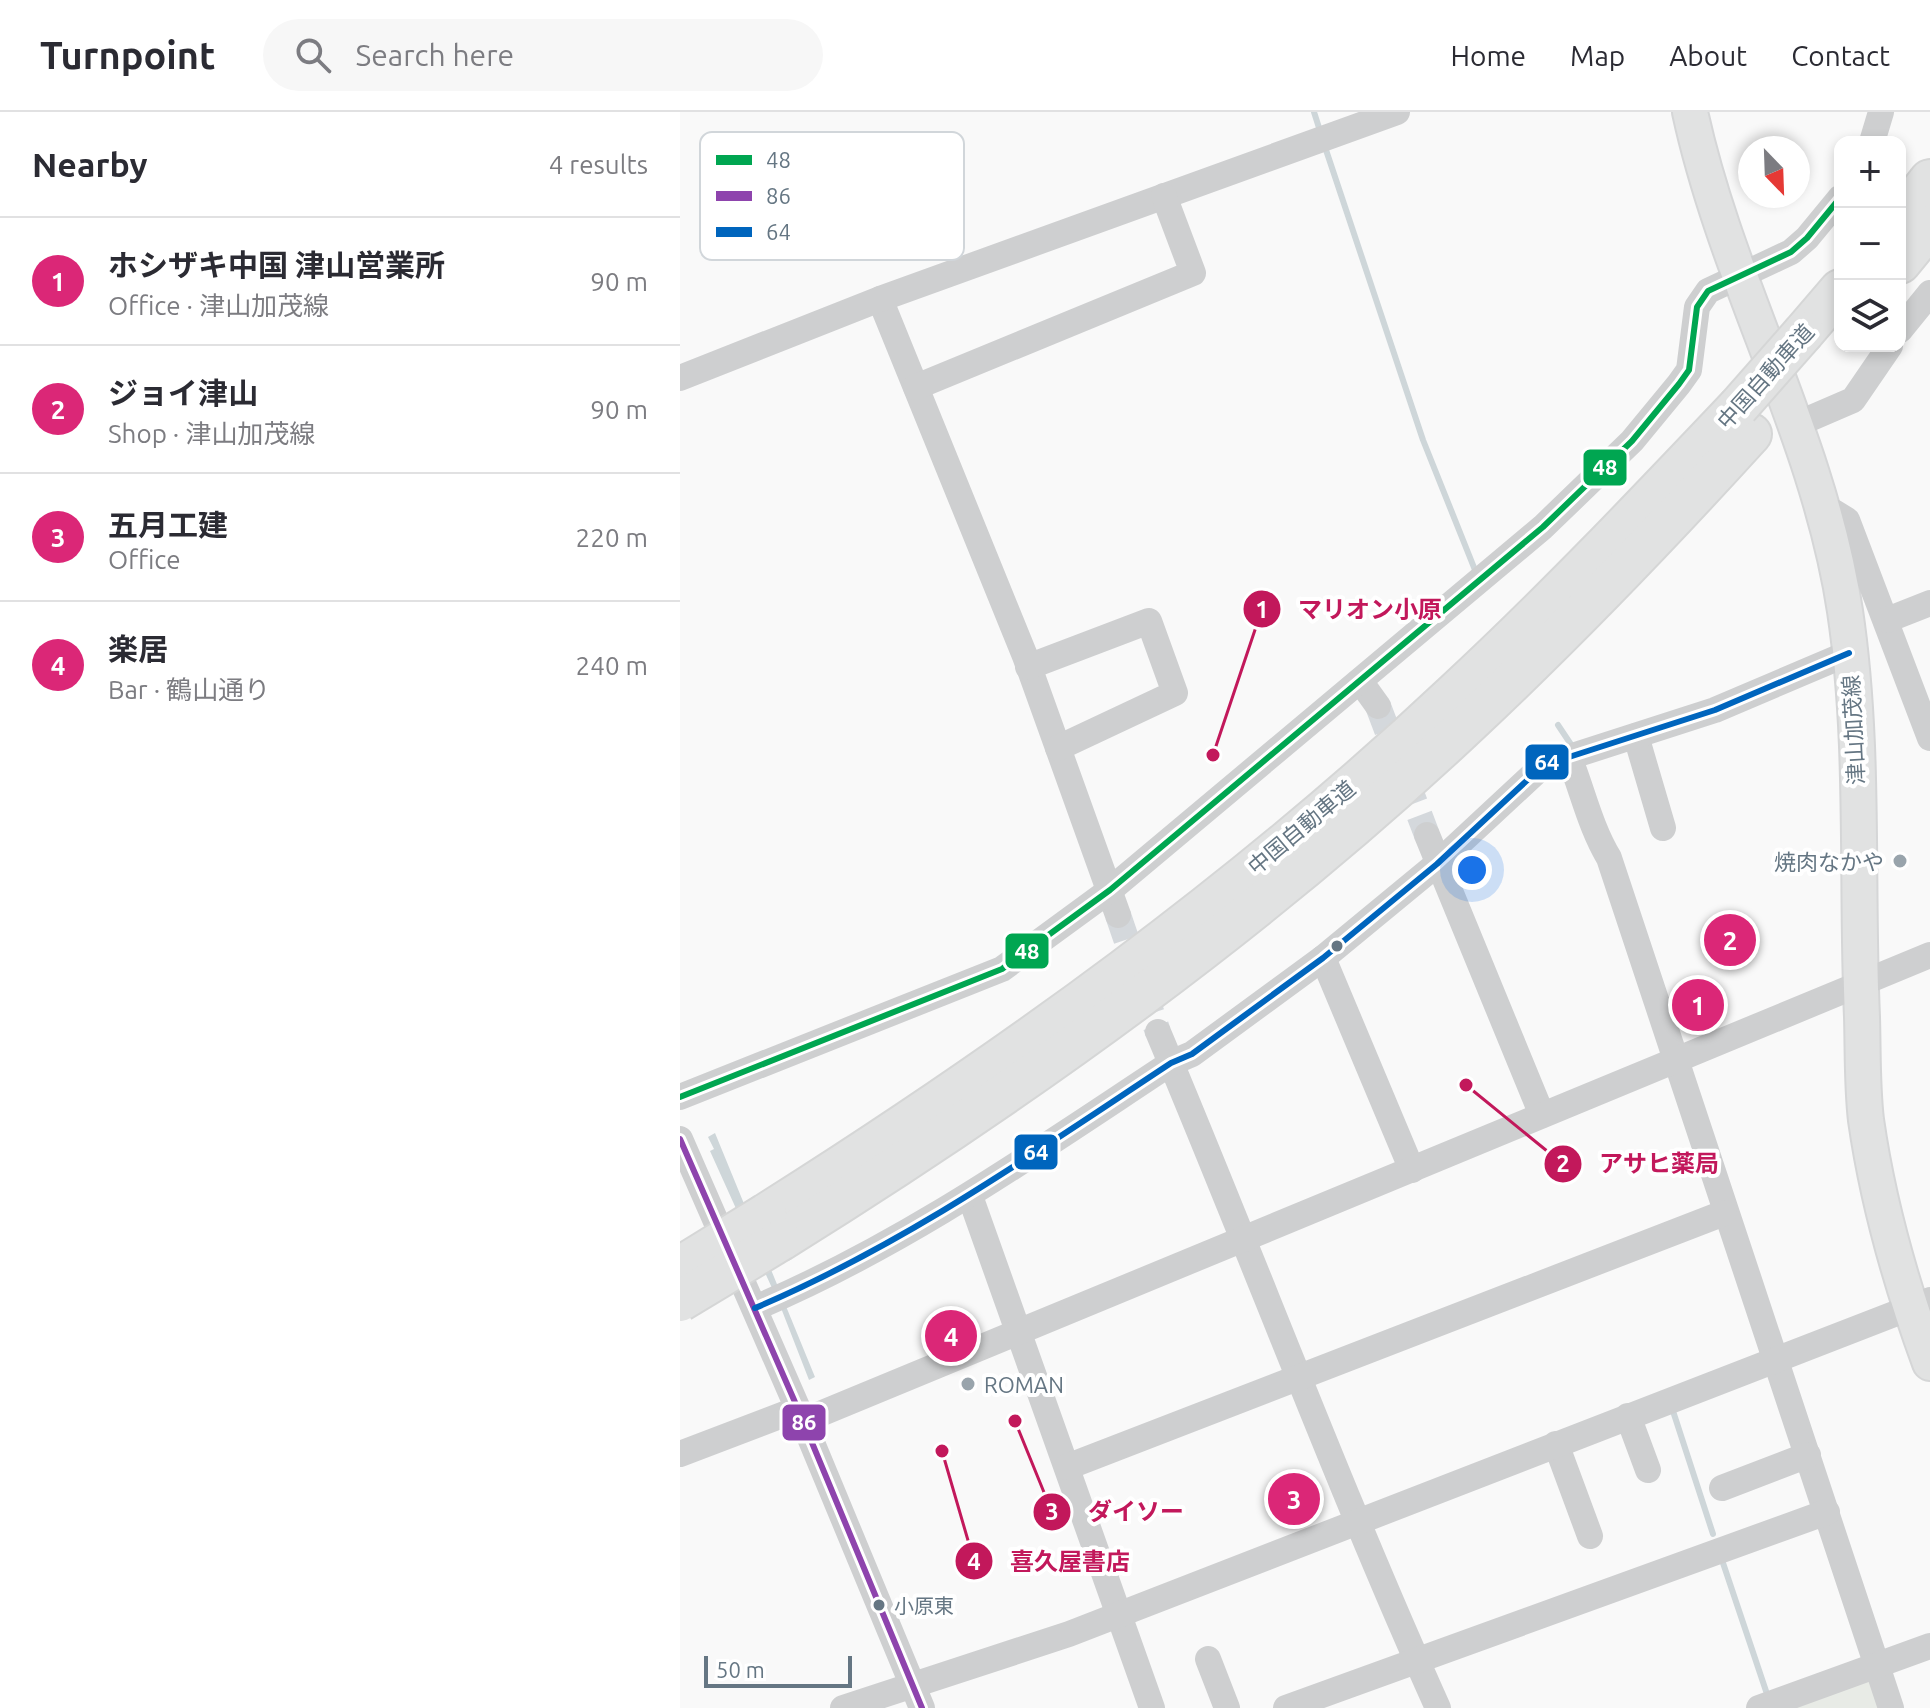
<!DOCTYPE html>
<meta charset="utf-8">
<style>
body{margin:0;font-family:Ubuntu,"Noto Sans JP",sans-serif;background:#f7f7f7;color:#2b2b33}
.controls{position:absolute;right:24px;top:24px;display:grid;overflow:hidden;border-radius:16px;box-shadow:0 4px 12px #0003}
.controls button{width:72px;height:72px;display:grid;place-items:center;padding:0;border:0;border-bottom:2px solid #e1e1e2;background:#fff;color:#2b2b33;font:40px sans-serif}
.compass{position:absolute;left:1058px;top:24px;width:72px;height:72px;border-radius:50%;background:#fff;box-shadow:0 4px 12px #0003;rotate:157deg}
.scale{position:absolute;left:24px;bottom:20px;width:148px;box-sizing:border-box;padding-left:8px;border:4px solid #657683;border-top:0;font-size:22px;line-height:28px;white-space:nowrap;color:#657683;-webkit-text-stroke:6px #fff;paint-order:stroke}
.you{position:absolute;left:792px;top:758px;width:28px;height:28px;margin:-20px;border:6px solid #fff;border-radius:50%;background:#1a73e8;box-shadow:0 0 0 12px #1a73e833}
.badge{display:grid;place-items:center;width:52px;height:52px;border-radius:50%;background:#db2777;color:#fff;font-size:26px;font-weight:700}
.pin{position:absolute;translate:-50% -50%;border:4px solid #fff;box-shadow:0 2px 8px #0006}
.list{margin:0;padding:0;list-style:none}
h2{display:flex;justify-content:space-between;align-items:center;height:104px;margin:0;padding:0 32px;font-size:34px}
h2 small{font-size:26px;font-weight:400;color:#7c7c81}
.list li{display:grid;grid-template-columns:52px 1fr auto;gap:24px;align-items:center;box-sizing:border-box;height:128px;padding:0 32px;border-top:2px solid #e1e1e2}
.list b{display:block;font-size:30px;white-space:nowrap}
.list p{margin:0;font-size:26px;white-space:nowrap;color:#7c7c81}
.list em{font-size:26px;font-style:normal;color:#7c7c81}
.icon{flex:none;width:44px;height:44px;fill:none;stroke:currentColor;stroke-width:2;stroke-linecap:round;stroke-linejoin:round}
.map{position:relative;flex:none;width:1250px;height:1596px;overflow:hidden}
header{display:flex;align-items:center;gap:48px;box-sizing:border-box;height:112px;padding:0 40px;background:#fff;border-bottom:2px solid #e1e1e2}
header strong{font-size:38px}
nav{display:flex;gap:44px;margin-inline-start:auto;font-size:28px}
.search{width:560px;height:72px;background:#f7f7f7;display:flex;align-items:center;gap:20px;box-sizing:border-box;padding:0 28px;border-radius:44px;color:#7c7c81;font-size:30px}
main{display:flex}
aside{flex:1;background:#fff}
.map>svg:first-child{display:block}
</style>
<header>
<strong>Turnpoint</strong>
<div class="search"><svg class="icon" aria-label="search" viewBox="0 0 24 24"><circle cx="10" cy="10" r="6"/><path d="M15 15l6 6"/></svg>Search here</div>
<nav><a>Home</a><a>Map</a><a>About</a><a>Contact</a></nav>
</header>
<main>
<aside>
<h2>Nearby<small>4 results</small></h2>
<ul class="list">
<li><span class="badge">1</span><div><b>ホシザキ中国 津山営業所</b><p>Office · 津山加茂線</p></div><em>90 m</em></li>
<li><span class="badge">2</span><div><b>ジョイ津山</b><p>Shop · 津山加茂線</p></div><em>90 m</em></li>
<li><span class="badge">3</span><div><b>五月工建</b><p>Office</p></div><em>220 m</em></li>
<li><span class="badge">4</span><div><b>楽居</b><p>Bar · 鶴山通り</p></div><em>240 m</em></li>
</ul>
</aside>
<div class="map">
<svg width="1250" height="1596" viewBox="0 0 1250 1596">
<rect width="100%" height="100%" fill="#f9f9f9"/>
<path fill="#e8ebe6" d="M1183,1567L1195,1570L1203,1596H1106Z"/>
<path fill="#ced6d9" d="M35,1021L135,1265L129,1268L101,1196L30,1039L34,1037L28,1025Z"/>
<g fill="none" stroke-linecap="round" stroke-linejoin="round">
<g stroke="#ced6d9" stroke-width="6">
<path d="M634,0L641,22"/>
<path d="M644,32L743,328L797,463"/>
<path d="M878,613L894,637"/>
<path d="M992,1296L1033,1422"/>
<path d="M1041,1445L1087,1582"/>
</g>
<g stroke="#d4d8dc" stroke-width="26" stroke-dasharray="26 13" stroke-linecap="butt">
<path d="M698,594L747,723"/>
<path d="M438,803L478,920"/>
</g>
<defs>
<path id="major" d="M1010,0C1047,171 1139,325 1165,499C1185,632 1176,770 1182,905C1183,939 1182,974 1186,1008C1198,1092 1221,1172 1250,1251"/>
<g id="highway">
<path d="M1220,106L1250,68"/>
<path d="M1220,151L1250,114"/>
<path d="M1124,220L1160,178"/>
<path d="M86,1102C330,948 566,778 776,580C874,489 966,392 1058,295"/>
<path d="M101,1128C345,976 581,807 791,609C889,517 981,421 1071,322"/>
</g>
</defs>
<use href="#major" stroke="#d5d6d7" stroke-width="38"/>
<use href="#highway" stroke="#d5d6d6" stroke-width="44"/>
<g stroke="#cecfd0" stroke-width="26">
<path d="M1192,30L1201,0"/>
<path d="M200,187L345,544L438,803"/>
<path d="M1220,218L1250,181"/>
<path d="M0,266L200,187L717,0"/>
<path d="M236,275L513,161L484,84"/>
<path d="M1115,313L1173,288L1210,234"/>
<path d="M1143,398L1154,400L1167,408L1250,626"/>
<path d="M1207,508L1250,491"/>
<path d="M348,555L469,509L495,581L378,636"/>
<path d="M680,569L698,594"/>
<path d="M956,624L983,716"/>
<path d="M889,645C903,680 910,714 929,746L1211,1596"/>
<path d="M747,723L862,1003"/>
<path d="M643,846L732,1058"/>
<path d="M478,920C573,1145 658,1374 758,1596"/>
<path d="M0,985L322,857L430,778L863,415L952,329L999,272L1009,258L1017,195L1028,179L1111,140L1127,126L1160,86"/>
<path d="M0,1027L118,1297L242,1596"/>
<path d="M290,1084L472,1596"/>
<path d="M75,1196C224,1133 356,1040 491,951L512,942L643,846L757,752L870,647L889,645L1035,598L1169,541"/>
<path d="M948,1304L968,1358"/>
<path d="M123,1309L1250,843"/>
<path d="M876,1332L910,1424"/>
<path d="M0,1342L118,1297"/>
<path d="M387,1355L1044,1101"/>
<path d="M1042,1376L1128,1343"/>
<path d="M528,1547L547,1596"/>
<path d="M163,1596L389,1522L1250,1188"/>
<path d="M606,1596L1147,1400"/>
<path d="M1079,1596L1250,1534"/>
</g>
<use href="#major" stroke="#e1e2e2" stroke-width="34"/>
<use href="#highway" stroke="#e1e2e2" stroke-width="40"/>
<defs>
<g id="highway-bridge">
<path d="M1058,295L1124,220"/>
<path d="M0,1155L86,1102"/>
<path d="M0,1189L101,1128"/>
</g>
</defs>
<use href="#highway-bridge" stroke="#d5d6d6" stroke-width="44" stroke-linecap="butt"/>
<use href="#highway-bridge" stroke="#e1e2e2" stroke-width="40"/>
<defs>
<path id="bus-1" d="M0,985L322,857L430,778L863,415L952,329L999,272L1009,258L1017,195L1028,179L1111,140L1127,126L1160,86"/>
<path id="bus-2" d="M0,1027L118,1297L242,1596"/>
<path id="bus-3" d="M75,1196C224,1133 356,1040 491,951L512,942L643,846L757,752L870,647L889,645L1035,598L1169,541"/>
</defs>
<use href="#bus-1" stroke="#fff" stroke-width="12"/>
<use href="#bus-2" stroke="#fff" stroke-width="12"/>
<use href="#bus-3" stroke="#fff" stroke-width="12"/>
<use href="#bus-1" stroke="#00a651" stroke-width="6"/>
<use href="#bus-2" stroke="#8e44ad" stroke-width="6"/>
<use href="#bus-3" stroke="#0065bd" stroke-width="6"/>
</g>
<g fill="#99a4ac" stroke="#fff" stroke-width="3">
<circle cx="1220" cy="749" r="8"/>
<circle cx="288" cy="1272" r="8"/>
</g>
<g fill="#657683" stroke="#fff" stroke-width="3">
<circle cx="657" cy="834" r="7"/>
<circle cx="199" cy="1493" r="7"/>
</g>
<g text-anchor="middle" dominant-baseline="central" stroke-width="8" stroke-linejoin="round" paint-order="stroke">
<g font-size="20" fill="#657683" stroke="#fff" text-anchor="start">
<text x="214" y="1493">小原東</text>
</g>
<g font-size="22" fill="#657683" stroke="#fff">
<text transform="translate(1085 264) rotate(-48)">中国自動車道</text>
<text transform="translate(1173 618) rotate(-93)">津山加茂線</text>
<text transform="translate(621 715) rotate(-40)">中国自動車道</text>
</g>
<g font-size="22" fill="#657683" stroke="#fff" text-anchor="end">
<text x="1204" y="749">焼肉なかや</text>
<text x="304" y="1272" text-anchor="start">ROMAN</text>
</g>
</g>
<rect x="20" y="20" width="264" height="128" rx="12" fill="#fff" stroke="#d1d6da" stroke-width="2"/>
<rect x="36" y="43" width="36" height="10" fill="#00a651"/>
<rect x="36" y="79" width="36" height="10" fill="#8e44ad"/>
<rect x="36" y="115" width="36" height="10" fill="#0065bd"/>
<g font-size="22" fill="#657683">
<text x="86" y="56">48</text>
<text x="86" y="92">86</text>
<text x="86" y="128">64</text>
</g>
<path fill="none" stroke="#c2185b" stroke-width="3" d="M533 643L582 497M786 973L883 1052M335 1309L372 1400M262 1339L294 1449"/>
<g fill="#c2185b" stroke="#fff" stroke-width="3">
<circle cx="533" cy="643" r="8"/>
<circle cx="786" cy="973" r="8"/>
<circle cx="335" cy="1309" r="8"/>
<circle cx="262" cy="1339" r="8"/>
<circle cx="582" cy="497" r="20"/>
<circle cx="883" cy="1052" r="20"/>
<circle cx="372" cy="1400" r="20"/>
<circle cx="294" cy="1449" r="20"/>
</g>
<g font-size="24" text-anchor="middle" font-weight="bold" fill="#fff">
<text x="582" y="506">1</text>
<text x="883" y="1060">2</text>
<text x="372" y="1408">3</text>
<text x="294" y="1458">4</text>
</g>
<g font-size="24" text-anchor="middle" font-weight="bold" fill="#c2185b" stroke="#fff" stroke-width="8" stroke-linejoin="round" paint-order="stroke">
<text x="690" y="506">マリオン小原</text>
<text x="979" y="1060">アサヒ薬局</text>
<text x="456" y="1408">ダイソー</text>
<text x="390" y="1458">喜久屋書店</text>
</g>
<g stroke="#fff" stroke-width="3">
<rect x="902" y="336" width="46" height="39" rx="8" fill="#00a651"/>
<rect x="844" y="631" width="46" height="38" rx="8" fill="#0065bd"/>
<rect x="324" y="820" width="46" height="38" rx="8" fill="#00a651"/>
<rect x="333" y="1021" width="46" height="38" rx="8" fill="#0065bd"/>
<rect x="101" y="1291" width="46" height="39" rx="8" fill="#8e44ad"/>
</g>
<g font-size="22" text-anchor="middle" font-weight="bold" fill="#fff">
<text x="925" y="363">48</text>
<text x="867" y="658">64</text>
<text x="347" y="847">48</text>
<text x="356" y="1048">64</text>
<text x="124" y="1318">86</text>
</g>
</svg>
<div class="controls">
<button>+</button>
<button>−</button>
<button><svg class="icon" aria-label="layers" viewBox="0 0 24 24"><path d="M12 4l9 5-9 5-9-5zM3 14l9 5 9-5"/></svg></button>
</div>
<svg class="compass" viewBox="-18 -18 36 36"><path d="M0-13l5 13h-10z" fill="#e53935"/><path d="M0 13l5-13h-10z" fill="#7c7c81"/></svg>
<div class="scale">50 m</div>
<div class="you"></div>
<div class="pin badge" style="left:1018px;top:893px">1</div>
<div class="pin badge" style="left:1050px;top:828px">2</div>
<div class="pin badge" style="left:614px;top:1387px">3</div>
<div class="pin badge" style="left:271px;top:1224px">4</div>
</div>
</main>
